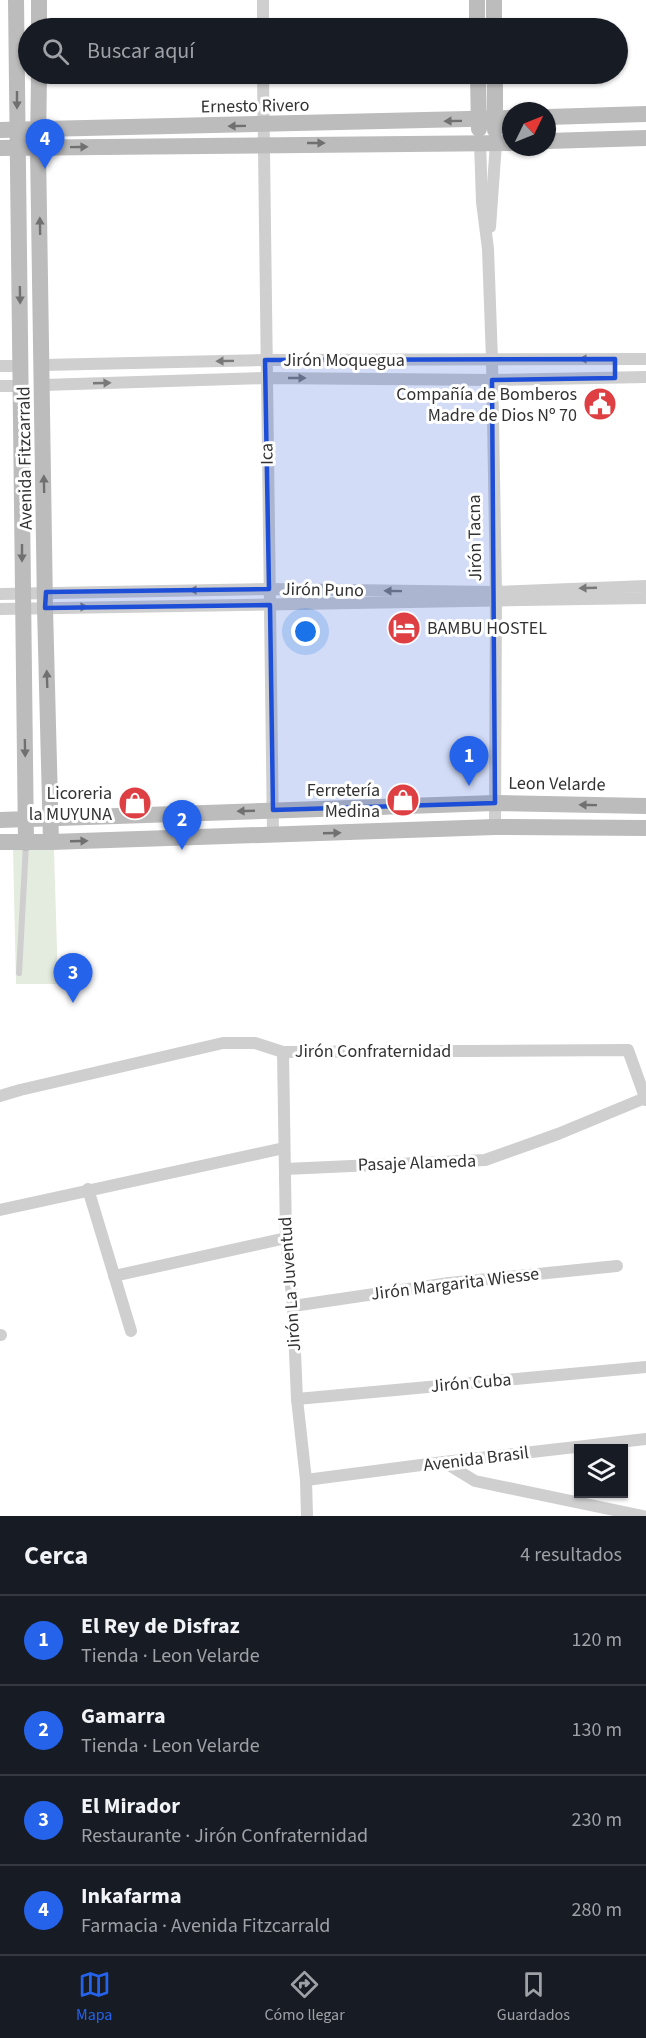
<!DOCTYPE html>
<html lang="es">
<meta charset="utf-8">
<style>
body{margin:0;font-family:"Source Sans 3",sans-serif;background:#20242c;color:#f1f3f6}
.controls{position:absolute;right:18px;bottom:18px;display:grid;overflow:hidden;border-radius:0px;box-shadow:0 2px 4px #0004}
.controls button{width:54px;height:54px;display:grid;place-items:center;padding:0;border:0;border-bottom:2px solid #363941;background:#171b24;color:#f1f3f6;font:30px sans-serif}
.compass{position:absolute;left:502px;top:102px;width:54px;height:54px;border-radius:50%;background:#171b24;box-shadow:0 2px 4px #0004;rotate:47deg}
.you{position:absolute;left:306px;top:632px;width:21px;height:21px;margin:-15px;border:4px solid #fff;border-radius:50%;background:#1a73e8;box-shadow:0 0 0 9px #1a73e833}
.badge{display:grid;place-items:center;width:39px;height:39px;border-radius:50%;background:#2563eb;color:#fff;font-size:20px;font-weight:700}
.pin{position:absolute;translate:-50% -50px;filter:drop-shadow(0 2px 3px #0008)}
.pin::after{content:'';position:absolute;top:32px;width:21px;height:18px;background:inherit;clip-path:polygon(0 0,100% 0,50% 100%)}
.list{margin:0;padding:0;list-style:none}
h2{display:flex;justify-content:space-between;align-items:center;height:78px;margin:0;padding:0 24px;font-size:26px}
h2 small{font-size:20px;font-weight:400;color:#9ea1a6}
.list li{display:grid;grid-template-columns:39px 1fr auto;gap:18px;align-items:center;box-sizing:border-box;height:90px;padding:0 24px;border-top:2px solid #363941}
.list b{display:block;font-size:22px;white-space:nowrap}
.list p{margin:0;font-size:20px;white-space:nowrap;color:#9ea1a6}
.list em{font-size:20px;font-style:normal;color:#9ea1a6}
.icon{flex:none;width:33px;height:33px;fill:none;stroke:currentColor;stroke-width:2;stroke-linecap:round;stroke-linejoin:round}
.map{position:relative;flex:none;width:646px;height:1516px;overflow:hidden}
.search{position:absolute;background:#171b24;box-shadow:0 2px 4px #0004;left:18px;right:18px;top:18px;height:66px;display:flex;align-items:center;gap:15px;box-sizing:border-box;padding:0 21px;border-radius:33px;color:#9ea1a6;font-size:22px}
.sheet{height:438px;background:#171b24}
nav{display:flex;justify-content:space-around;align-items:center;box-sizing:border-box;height:84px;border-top:2px solid #363941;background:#171b24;font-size:16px;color:#9ea1a6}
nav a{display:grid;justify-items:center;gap:3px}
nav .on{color:#2563eb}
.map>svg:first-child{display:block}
</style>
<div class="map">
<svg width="646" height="1516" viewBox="0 0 646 1516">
<rect width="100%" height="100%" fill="#fff"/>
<path fill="#e4ebdf" d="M13,848L54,850L58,984H16Z"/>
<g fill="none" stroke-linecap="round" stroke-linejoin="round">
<path stroke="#cfcfcf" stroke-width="6" d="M19,973L26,845"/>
<g stroke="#cfcfcf" stroke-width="12">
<path d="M263,28V0"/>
<path d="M263,74L273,835"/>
<path d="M480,142L482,202L488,249L492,360L496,592L495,827"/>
<path d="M490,227L496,143"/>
<path d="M43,365L265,360L646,359"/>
<path d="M0,366H22"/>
<path d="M43,385L266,378L492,380L646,377"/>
<path d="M0,386H21"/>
<path d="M0,594L269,589L496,592L646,586"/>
<path d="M0,609L646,598"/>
<path d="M283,1052L286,1238L293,1306L297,1399L306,1480L307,1516"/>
<path d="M0,1096L20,1090L223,1043H255L283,1052L628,1050L646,1100"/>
<path d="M285,1169L485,1160L558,1134L645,1098"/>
<path d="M88,1189L131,1331"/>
<path d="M0,1210L284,1148"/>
<path d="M114,1276L286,1238"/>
<path d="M293,1306L449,1283L617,1266"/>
<path d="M0,1335H1"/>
<path d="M297,1399L646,1367"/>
<path d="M444,1462L475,1481L643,1516"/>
<path d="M306,1480L444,1462L646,1439"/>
</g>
<g stroke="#bcbcbc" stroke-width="16">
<path d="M16,0L26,843"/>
<path d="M477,0V28"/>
<path d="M494,0V28"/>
<path d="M39,28V0"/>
<path d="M39,74L38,148L45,608L51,842"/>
<path d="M478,74L479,129"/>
<path d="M495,74V130"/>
<path d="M547,117L646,114"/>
<path d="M0,130L511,118"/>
<path d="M547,141L646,138"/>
<path d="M0,148L511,143"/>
<path d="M0,820L495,803L646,806"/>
<path d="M0,842H51L495,827L646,828"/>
</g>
</g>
<defs><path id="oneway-solid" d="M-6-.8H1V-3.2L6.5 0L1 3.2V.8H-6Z" transform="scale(1.5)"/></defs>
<g fill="#707070">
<use href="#oneway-solid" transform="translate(17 100) rotate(90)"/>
<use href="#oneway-solid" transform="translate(453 121) rotate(179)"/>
<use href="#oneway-solid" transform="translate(237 126) rotate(179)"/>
<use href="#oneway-solid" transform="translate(316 143)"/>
<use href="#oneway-solid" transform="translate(79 147) rotate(-1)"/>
<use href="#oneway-solid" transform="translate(40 226) rotate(-91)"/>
<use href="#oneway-solid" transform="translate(20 295) rotate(89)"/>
<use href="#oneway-solid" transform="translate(44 484) rotate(-91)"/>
<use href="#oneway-solid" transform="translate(22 553) rotate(90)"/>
<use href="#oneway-solid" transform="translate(47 679) rotate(-92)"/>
<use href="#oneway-solid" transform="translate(25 748) rotate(89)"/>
<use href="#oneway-solid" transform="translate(588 805) rotate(-179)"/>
<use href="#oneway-solid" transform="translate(246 811) rotate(178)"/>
<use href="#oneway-solid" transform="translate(332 833) rotate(-2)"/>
<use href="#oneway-solid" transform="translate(79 841) rotate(-2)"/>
</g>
<g fill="#797979">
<use href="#oneway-solid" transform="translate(588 359) rotate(180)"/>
<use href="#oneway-solid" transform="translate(225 361) rotate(179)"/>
<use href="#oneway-solid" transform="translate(297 378)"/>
<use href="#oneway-solid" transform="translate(102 383) rotate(-2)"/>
<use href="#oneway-solid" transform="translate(588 588) rotate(178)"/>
<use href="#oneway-solid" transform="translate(198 590) rotate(179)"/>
<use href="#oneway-solid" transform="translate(393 591) rotate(-179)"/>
<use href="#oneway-solid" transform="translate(79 607) rotate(-1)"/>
</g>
<path fill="#1d4ed8" fill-opacity="0.2" stroke="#1d4ed8" stroke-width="4.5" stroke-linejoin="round" d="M615,359V378L492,380L495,803L273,810L270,605L45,608L46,592L269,589L265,360Z"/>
<defs>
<symbol id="civic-disc" viewBox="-11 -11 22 22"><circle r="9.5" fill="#de3f42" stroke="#fff"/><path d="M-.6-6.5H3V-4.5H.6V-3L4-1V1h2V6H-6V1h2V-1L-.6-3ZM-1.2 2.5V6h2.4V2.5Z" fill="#fff"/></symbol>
<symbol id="hotel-disc" viewBox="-11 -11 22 22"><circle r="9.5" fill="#de3f42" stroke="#fff"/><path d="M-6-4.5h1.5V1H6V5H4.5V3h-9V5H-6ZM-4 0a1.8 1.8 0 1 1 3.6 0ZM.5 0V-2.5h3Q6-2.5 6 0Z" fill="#fff"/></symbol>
<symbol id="shop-disc" viewBox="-11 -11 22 22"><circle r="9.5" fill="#de3f42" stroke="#fff"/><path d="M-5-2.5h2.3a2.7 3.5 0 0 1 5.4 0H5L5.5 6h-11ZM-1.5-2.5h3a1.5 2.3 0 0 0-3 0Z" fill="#fff"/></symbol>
</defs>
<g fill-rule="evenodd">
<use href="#civic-disc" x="581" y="385" width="38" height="38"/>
<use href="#hotel-disc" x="385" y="609" width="38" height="38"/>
<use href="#shop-disc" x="384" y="781" width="38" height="38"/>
<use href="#shop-disc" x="116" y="784" width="38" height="38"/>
</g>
<g text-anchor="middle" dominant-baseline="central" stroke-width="6" stroke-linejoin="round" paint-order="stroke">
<g font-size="18" fill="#323232" stroke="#fff">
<text transform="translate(255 106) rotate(-1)">Ernesto Rivero</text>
<text x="344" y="360">Jirón Moquegua</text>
<text transform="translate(267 454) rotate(-91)">Ica</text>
<text transform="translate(25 458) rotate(-91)">Avenida Fitzcarrald</text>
<text transform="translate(475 538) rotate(-91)">Jirón Tacna</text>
<text transform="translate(323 590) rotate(1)">Jirón Puno</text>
<text transform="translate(557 784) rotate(1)">Leon Velarde</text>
<text x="373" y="1051">Jirón Confraternidad</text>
<text transform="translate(417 1163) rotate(-2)">Pasaje Alameda</text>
<text transform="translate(290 1284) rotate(-94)">Jirón La Juventud</text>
<text transform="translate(455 1284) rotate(-7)">Jirón Margarita Wiesse</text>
<text transform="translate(471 1383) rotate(-5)">Jirón Cuba</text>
<text transform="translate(476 1459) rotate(-7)">Avenida Brasil</text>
</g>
<g font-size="18" fill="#323232" stroke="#fff" text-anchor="end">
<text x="577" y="394">Compañía de Bomberos<tspan x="577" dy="21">Madre de Dios Nº 70</tspan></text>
<text x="427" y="628" text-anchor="start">BAMBU HOSTEL</text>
<text x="380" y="790">Ferretería<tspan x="380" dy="21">Medina</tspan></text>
<text x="112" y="793">Licoreria<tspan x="112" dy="21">la MUYUNA</tspan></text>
</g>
</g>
</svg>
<div class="controls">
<button><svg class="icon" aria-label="layers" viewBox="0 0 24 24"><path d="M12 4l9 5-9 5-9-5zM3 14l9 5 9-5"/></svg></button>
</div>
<svg class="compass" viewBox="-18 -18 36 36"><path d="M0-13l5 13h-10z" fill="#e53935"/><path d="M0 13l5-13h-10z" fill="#9ea1a6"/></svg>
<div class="you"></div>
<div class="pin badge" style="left:469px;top:786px">1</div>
<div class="pin badge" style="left:182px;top:850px">2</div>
<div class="pin badge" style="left:73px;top:1003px">3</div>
<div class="pin badge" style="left:45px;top:169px">4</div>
<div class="search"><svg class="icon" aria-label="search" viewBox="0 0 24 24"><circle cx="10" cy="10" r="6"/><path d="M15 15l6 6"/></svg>Buscar aquí</div>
</div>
<section class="sheet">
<h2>Cerca<small>4 resultados</small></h2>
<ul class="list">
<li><span class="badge">1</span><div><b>El Rey de Disfraz</b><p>Tienda · Leon Velarde</p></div><em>120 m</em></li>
<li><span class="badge">2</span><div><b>Gamarra</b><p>Tienda · Leon Velarde</p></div><em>130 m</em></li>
<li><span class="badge">3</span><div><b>El Mirador</b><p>Restaurante · Jirón Confraternidad</p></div><em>230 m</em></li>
<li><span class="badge">4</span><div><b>Inkafarma</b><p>Farmacia · Avenida Fitzcarrald</p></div><em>280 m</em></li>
</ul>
</section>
<nav>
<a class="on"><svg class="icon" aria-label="map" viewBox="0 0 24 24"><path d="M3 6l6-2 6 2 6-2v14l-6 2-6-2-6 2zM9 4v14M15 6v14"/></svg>Mapa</a>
<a><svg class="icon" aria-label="directions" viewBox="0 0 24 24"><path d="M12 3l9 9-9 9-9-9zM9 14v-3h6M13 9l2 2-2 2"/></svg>Cómo llegar</a>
<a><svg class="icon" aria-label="saved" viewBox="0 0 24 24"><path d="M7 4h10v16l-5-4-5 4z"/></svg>Guardados</a>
</nav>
